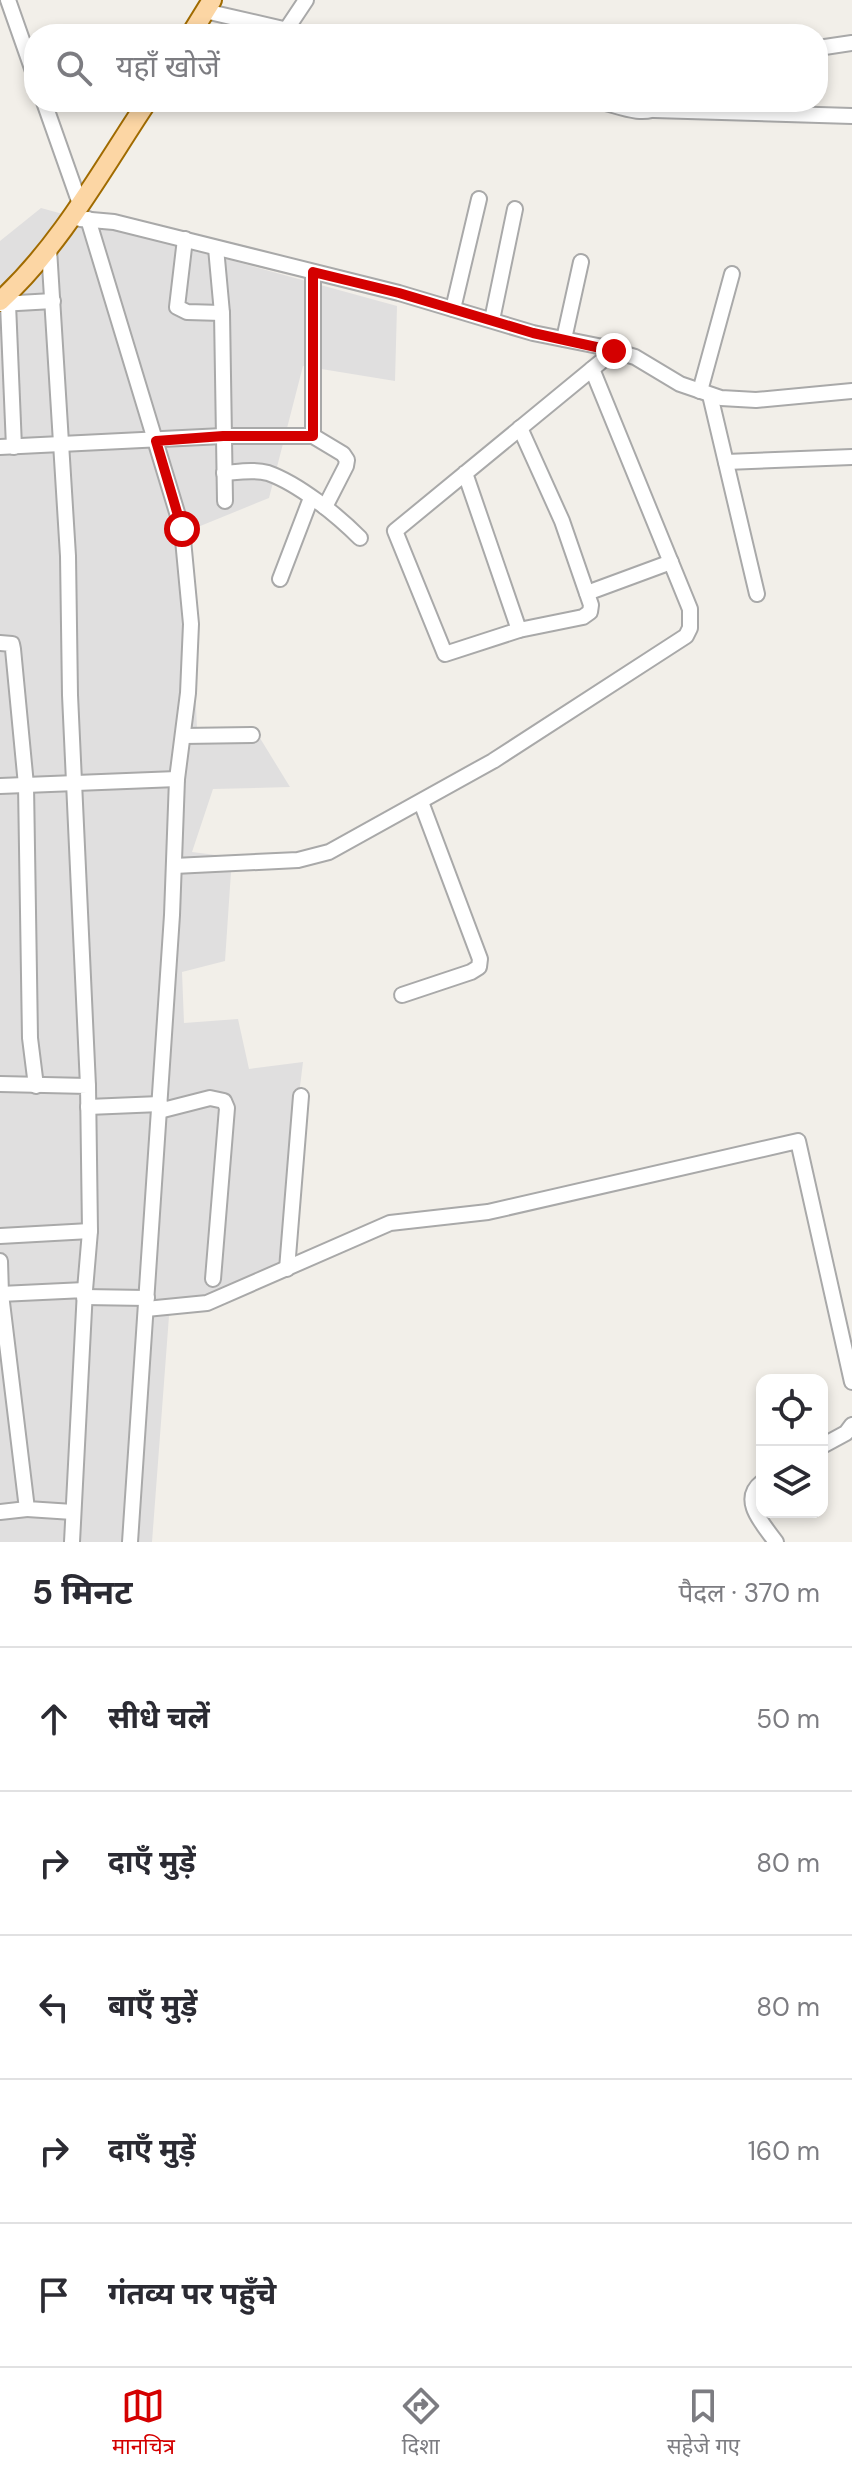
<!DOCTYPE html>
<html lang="hi">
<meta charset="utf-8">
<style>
body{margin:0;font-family:"DM Sans","Noto Sans Devanagari",sans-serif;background:#f2f2f3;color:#2b2b33}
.controls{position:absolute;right:24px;bottom:24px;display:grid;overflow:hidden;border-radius:16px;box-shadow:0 4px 12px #0003}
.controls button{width:72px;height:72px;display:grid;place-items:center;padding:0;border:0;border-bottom:2px solid #e1e1e2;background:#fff;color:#2b2b33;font:40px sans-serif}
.stop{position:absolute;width:24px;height:24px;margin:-18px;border:6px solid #d40000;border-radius:50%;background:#fff}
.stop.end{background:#d40000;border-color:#fff;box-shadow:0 2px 8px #0008}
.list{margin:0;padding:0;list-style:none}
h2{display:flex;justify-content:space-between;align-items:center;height:104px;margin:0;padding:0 32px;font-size:34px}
h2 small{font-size:26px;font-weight:400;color:#7c7c81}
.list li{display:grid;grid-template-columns:52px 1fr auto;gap:24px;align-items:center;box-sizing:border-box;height:144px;padding:0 32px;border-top:2px solid #e1e1e2}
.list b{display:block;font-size:30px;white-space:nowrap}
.list em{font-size:26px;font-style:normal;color:#7c7c81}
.icon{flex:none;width:44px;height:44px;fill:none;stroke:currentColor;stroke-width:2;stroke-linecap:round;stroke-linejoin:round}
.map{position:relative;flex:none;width:852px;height:1542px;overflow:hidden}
.search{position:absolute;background:#fff;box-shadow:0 4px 12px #0003;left:24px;right:24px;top:24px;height:88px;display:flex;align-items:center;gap:20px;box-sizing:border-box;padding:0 28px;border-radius:32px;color:#7c7c81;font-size:30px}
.sheet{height:824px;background:#fff}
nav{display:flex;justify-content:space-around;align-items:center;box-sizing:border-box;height:112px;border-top:2px solid #e1e1e2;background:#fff;font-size:22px;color:#7c7c81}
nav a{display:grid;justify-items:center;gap:4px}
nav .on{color:#d40000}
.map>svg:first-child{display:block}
</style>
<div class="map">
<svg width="852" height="1542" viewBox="0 0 852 1542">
<rect width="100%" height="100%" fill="#f2efe9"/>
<path fill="#e0dfdf" d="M41,208L397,306L395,381L303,366L269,498L188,531L197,728L255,730L290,787L213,789L192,852L232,857L225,961L182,972L184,1023L238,1019L249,1069L303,1062L278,1266L242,1288L169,1316L152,1542H0V241Z"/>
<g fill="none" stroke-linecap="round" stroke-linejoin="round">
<defs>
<g id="minor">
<path d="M8,0L34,74"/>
<path d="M205,11L305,34"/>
<path d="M286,30L306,0"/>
<path d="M818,48L852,43"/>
<path d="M44,102L80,204"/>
<path d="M602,102C619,106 642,117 659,107"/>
<path d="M654,110L852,116"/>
<path d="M80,219L114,222L399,293L533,333L598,346L635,357L680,384L721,398L756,400L852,391"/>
<path d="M88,219L182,529L191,624L188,693L177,779L172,915L130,1542"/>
<path d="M185,239L177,307L187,312L222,313"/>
<path d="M216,248L222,313L225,501"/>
<path d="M49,249L68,556L70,695L88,1086"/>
<path d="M0,304L53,301"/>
<path d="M8,304L14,447"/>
<path d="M453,309L479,199"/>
<path d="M492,320L515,209"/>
<path d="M564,339L581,262"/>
<path d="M700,391L732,274"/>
<path d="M710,395L757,594"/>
<path d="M313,436L343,454L347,460L346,466L325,507"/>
<path d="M0,447L223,436H313V272"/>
<path d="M726,462L852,457"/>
<path d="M224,473C238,472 254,469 268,473C299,484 337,515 360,538"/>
<path d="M465,473L519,630L445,654L395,531L614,351"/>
<path d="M280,579L311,498"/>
<path d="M587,593L671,562"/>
<path d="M519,630L583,617L590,612L591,605L562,521L520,428"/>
<path d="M0,643L12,644L13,649L26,785L30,1038L36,1086"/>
<path d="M183,736L252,735"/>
<path d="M0,786L177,779"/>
<path d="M174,866L298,860L329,852L493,761L686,636L690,628V609L592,369"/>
<path d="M402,995L471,972L479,967L480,959L421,802"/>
<path d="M0,1084L88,1086L90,1231L85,1290"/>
<path d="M88,1107L160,1104"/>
<path d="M159,1111L210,1098L224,1101L227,1108L213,1279"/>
<path d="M0,1236L90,1231"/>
<path d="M0,1261L1,1294L27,1509L73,1512"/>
<path d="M287,1269L301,1096"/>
<path d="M0,1294L85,1290L72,1542"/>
<path d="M84,1297L147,1298"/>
<path d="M146,1309L207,1303L390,1223L488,1212L798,1141L852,1382"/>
<path d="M822,1446L846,1433L852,1425"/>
<path d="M762,1482C739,1500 763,1524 776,1542"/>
<path d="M0,1512L27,1509"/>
</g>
<g id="major">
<path d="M191,34L212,0"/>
<path d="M0,301C61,245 101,171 147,102"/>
</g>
</defs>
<use href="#minor" stroke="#a9a9a9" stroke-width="18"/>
<use href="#major" stroke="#a06b00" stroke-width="22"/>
<use href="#minor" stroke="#fff" stroke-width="14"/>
<use href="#major" stroke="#fcd6a4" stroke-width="18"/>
</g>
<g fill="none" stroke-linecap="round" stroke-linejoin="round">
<path stroke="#d40000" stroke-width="10" d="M182,529L156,441L223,436H313V272L399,293L533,333L614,351"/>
</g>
</svg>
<div class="controls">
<button><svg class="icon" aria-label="locate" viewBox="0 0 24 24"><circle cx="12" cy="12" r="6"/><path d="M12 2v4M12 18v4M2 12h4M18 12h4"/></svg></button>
<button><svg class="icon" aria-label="layers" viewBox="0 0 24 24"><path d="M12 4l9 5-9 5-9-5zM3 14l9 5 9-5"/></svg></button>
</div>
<div class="stop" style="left:182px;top:529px"></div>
<div class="stop end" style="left:614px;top:351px"></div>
<div class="search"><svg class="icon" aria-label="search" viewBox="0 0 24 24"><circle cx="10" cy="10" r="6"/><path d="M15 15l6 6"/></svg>यहाँ खोजें</div>
</div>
<section class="sheet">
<h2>5 मिनट<small>पैदल · 370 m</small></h2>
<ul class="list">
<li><svg class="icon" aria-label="ahead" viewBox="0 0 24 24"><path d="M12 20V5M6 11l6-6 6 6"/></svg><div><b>सीधे चलें</b></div><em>50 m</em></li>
<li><svg class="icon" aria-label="right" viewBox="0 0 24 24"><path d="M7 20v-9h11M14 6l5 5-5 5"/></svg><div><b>दाएँ मुड़ें</b></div><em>80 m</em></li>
<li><svg class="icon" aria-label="left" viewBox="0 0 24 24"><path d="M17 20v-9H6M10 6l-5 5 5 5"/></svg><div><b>बाएँ मुड़ें</b></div><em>80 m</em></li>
<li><svg class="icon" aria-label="right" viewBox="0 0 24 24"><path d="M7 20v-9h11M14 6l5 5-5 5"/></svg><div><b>दाएँ मुड़ें</b></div><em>160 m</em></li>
<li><svg class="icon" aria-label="arrive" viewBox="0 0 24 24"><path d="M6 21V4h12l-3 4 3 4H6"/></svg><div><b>गंतव्य पर पहुँचे</b></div></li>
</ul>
</section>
<nav>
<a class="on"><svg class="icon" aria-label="map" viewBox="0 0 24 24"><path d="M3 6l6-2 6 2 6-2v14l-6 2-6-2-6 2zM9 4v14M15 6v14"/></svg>मानचित्र</a>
<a><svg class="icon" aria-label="directions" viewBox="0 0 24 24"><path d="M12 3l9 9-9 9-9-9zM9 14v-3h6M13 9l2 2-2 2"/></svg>दिशा</a>
<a><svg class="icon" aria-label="saved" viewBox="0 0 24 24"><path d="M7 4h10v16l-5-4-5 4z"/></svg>सहेजे गए</a>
</nav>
